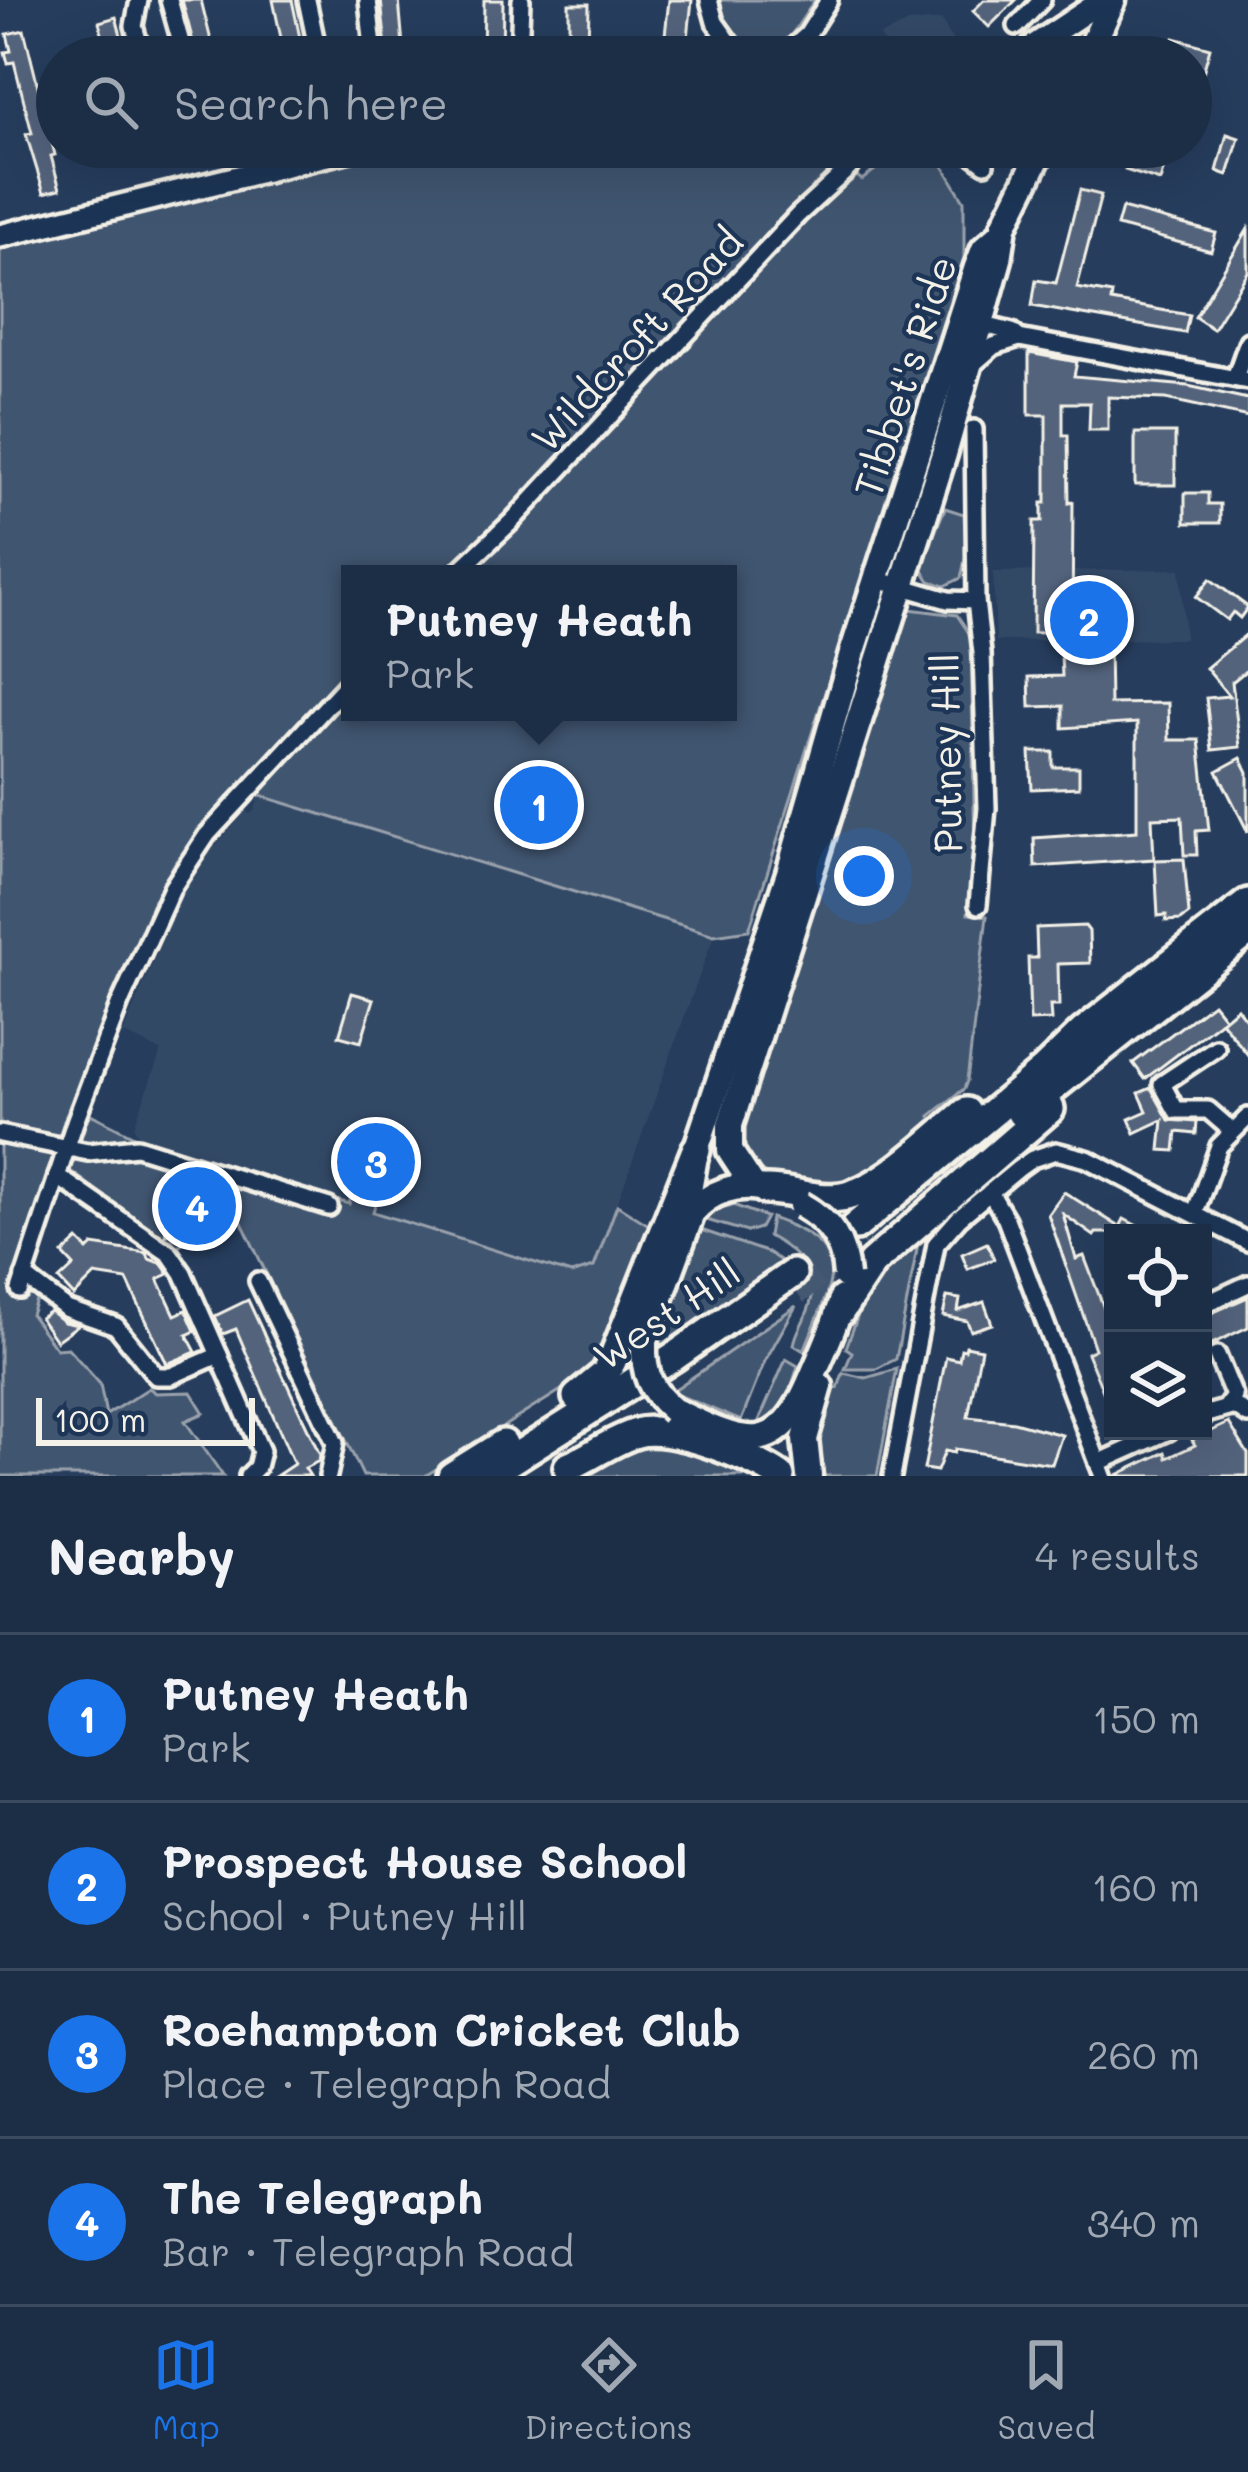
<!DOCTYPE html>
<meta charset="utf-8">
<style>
body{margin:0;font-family:Mali,sans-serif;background:#293a51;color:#f1f3f6}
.controls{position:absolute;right:36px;bottom:36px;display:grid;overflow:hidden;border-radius:0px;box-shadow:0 12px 48px #0002}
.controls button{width:108px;height:108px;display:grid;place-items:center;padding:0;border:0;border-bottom:3px solid #3a4a5f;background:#1c2e46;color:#f1f3f6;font:60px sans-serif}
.scale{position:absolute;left:36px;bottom:30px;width:219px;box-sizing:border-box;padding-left:12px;border:6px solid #f4f1e8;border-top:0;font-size:33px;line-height:42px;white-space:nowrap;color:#f4f1e8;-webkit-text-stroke:9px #1d3557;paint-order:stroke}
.you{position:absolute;left:864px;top:876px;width:42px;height:42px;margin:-30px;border:9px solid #fff;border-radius:50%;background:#1a73e8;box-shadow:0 0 0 18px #1a73e833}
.badge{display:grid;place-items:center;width:78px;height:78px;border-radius:50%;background:#1a73e8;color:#fff;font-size:39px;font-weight:700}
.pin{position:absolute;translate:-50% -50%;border:6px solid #fff;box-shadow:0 3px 12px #0006}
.popup{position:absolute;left:341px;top:565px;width:396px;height:156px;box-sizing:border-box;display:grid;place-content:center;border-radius:0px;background:#1c2e46;filter:drop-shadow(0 3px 9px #0005);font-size:39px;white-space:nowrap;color:#a0a8b3}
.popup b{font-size:45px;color:#f1f3f6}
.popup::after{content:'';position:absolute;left:50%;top:100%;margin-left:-24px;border:24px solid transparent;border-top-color:#1c2e46}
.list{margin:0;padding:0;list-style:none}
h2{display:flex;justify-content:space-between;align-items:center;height:156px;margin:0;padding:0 48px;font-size:51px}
h2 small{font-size:39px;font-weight:400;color:#a0a8b3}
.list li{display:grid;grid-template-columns:78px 1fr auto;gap:36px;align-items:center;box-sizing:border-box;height:168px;padding:0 48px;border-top:3px solid #3a4a5f}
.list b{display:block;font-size:45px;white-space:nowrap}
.list p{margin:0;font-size:39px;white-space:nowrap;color:#a0a8b3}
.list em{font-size:39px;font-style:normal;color:#a0a8b3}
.icon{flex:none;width:66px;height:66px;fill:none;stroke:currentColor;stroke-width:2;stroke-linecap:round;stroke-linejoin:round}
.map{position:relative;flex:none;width:1248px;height:1476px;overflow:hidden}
.search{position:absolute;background:#1c2e46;box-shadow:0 12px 48px #0002;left:36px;right:36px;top:36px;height:132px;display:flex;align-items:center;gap:30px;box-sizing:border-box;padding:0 42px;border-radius:66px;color:#a0a8b3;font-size:45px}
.sheet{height:828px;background:#1c2e46}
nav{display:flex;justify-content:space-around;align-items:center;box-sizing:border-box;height:168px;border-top:3px solid #3a4a5f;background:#1c2e46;font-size:33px;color:#a0a8b3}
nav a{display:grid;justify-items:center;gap:6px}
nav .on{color:#1a73e8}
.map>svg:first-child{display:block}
</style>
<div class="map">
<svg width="1248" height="1476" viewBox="0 0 1248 1476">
<rect width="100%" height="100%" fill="#263d5d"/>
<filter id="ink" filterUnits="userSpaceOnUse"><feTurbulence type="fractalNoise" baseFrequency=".00833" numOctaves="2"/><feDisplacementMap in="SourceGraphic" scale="24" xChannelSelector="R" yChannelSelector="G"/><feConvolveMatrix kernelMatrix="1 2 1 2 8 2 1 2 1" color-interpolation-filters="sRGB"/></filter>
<g filter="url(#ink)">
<g fill="#334966">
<path d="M941,20L962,57H893L880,36L908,23Z"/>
<path d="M1180,569L1185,639L996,641L993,572Z"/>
<path d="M259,796L714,935L594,1268L571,1274L373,1212L388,1152L367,1146L349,1205L140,1139L134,1127L161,1051L123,1033L191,873L246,812L250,814L255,810Z"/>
</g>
<g fill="#40546f" stroke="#9aa2ac" stroke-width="3" fill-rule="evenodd">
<path d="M716,0H816C795,24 782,68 743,53L719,17Z"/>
<path d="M427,147H744L838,155L835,164L848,184L857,176L862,180L904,147H932L964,201V257L749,930L714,935L239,789L176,861L154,900L71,1104L140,1139L349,1204L367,1146L389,1152L373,1212L571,1274L594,1267L617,1205L652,1227L601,1361L593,1370L425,1476H363L237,1212L176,1247L172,1240L163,1239L69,1170L30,1289L39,1291L31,1315L56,1349L68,1348L100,1384L106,1415L149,1388L156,1393L191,1392L204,1413L185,1421L223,1476H0V250C139,209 283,164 427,147ZM350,574H728V712H350Z"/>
<path d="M945,508L964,514L966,555L961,578L945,586L930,581L921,567Z"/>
<path d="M909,609L957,615L971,636L975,858L968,914L987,916L967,1081L964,1089L930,1116L936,1126C917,1141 882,1177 862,1183C819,1196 745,1186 739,1134Z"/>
<path d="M733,1205L766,1217L760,1228L747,1232L703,1219L715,1209Z"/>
<path d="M771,1218C860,1249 831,1280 804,1351L794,1345C796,1331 804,1322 809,1308C822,1273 794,1250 768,1236Z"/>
<path d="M921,1228L896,1359L876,1369H845L852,1352L846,1348L871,1280Z"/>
<path d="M698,1229L769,1253L788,1266L654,1358V1349Z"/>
<path d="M796,1306L765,1361L741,1421L671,1392Z"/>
<path d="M786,1359L798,1366C790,1392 786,1414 758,1423Z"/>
<path d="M897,1369L877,1476H815L810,1438L831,1390L838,1388L843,1373L866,1378Z"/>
<path d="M639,1436L773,1476H574Z"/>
</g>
<g fill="#52647b" stroke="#f4f1e8" stroke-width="3">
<path d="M182,0H201L215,57H197Z"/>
<path d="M273,0H292L304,57H285Z"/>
<path d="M381,0H399L404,57H387Z"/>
<path d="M484,0H503L502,57H483Z"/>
<path d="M669,0H692L688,38L665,35Z"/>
<path d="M984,0H1016L989,27L973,11Z"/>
<path d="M569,4H589L588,48H569Z"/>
<path d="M116,17L121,35L126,57H108L99,22Z"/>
<path d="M24,30L55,155L51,156L60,189L44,193L26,134L32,133L14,62L8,63L5,52L11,51L7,34Z"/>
<path d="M1174,38L1210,48L1198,90L1205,92L1200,107L1191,104V57H1169Z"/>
<path d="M1227,134L1239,138L1228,175L1217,171Z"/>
<path d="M144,147H193L194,151L148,163Z"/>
<path d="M1131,147H1170L1160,181L1125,170Z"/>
<path d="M1080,190L1101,195L1077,288L1112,294L1111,301L1189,315L1185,333L1032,306L1036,280L1056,283Z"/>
<path d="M1122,208L1216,233L1211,251L1117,226Z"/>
<path d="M1248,229V272L1213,329L1195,317Z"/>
<path d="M1029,353L1077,362L1074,376L1188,386L1248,399V417L1166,399L1108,397V430H1089L1090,403H1063V435H1068L1069,503L1073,502L1072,632L1033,633L1034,521H1042V503H1046V415H1029Z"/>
<rect x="1135" y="433" width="40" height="52"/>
<path d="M1185,493H1208V504H1220V523H1185Z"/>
<path d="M1210,579L1248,607L1240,618L1233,612L1227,620L1196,597Z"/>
<path d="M1248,633V669L1232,682L1240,747L1212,750L1206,698L1229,696L1206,668Z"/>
<path d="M1093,642H1109L1110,704L1168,703L1169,740H1199L1209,830L1196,831L1197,855H1184L1182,817L1152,818L1154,859L1035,867L1034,838L1137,831V723L1063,728V706L1030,707L1029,677L1062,676L1061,655L1094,654Z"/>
<path d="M1030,752H1053V767H1079V787L1032,789Z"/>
<path d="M1241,758L1248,772V832L1217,771Z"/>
<path d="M1184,859L1189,914L1181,920L1166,921V915L1158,916L1155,860Z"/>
<path d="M1085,926L1089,931L1090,963L1058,964L1059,1006H1050L1051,1020L1030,1021L1028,958H1037L1036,928Z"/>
<path d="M352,993L374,999L361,1042L339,1036Z"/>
<path d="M1213,1003L1225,1018L1237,1008L1248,1022V1055L1221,1021L1224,1019L1145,1079L1133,1063Z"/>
<path d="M1151,1088L1169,1120L1197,1122L1196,1134L1177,1132L1175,1151L1160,1150L1163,1120L1135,1133L1129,1119L1147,1111L1139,1093Z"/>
<path d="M374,1149L385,1153L375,1190L359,1186Z"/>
<path d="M230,1189L233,1215L184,1225L186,1233L166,1235L161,1198Z"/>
<path d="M1064,1192L1120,1227L1124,1219L1151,1233H1096L1094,1236L1063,1214L1076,1259L1084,1256L1113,1332L1108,1334L1113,1346V1415L1087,1353L1095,1349L1048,1214Z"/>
<path d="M78,1240L88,1250L93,1245L147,1253L149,1259L161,1263L169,1274L158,1279L175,1315L186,1310L195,1331L187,1335L196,1352L167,1364L127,1280L95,1275L74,1296L59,1280L74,1266L63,1254Z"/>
<path d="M987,1243L994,1259L968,1269L962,1254Z"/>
<path d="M947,1297L960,1299L958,1311L984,1302L992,1324L971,1331L967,1321L943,1316Z"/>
<path d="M1248,1297V1327L1203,1348V1317Z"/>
<path d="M248,1300L320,1455L319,1461L305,1468L310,1476H276L294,1464L236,1329L223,1334L215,1316Z"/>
<path d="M50,1311L64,1322L78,1325L56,1341L40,1318Z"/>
<path d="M966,1346L981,1349L968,1417L1014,1422L1062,1435L1052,1464L955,1449L954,1453L945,1451L937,1471L924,1469L946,1357L959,1360L961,1349L965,1350Z"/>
<path d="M1229,1423L1248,1454V1476H1115L1165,1452L1167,1458L1195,1445L1192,1440Z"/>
</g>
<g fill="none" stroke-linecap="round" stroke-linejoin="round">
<path stroke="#455872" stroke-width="27" stroke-dasharray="27 14" stroke-linecap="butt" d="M796,1292L864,1241"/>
<defs>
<g id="minor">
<path d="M139,0L134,26L143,57"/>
<path d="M169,0L185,57"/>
<path d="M307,0L319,57"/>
<path d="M368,0L374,57"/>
<path d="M709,0L715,22L740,57"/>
<path d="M1017,26L1042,0"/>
<path d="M519,57L521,0"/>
<path d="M782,57L807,35L829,0"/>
<path d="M962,147L985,164"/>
<path d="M980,324L1012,332L1019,338L1248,381"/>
<path d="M971,366L994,346L1019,338"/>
<path d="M1235,378L1248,341"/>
<path d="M974,429L976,601L982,653L987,808L978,905"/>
<path d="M456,574L511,522L798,215L849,168L860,147"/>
<path d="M876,579L948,600L976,601"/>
<path d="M1216,1048L1162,1084L1176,1110H1208L1231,1130"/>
<path d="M0,1134L88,1152L137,1147L329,1207"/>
<path d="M57,1176L170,1254L183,1273L261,1451L257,1467L248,1476"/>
<path d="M990,1192L1006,1219L1103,1476"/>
<path d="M1195,1213L1219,1146L1248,1117"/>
<path d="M24,1276L67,1309L116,1326L156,1376H171L219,1355"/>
<path d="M258,1281L335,1443L328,1476"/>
<path d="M20,1290L75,1122L120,1003L172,888L207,835L350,681"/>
<path d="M1203,1305L1248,1284"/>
<path d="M1217,1355L1234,1396L1227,1406"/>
<path d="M1203,1415L1235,1406L1248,1415"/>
<path d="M1098,1463L1169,1431"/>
<path d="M892,1476L936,1244L959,1218L1018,1169L1032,1159L1056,1151L1087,1159L1248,1242"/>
</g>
<g id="tertiary">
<path d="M1024,57L1035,45L1103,0"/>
<path d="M1030,57L1045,52L1067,57"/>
<path d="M0,236L359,147"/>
</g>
<g id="primary">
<path d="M1087,57L1113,0"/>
<path d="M753,1186L730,1151V1125L944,454L999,259L1004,226L1043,147"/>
<path d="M682,1232L696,1150L789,873L852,654L977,267L984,249L1002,233"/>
<path d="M644,1343L692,1213C709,1192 738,1182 764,1189"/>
<path d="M673,1410C745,1445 777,1461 812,1377C823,1351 836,1325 842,1298"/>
<path d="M809,1476L805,1439L820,1386"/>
</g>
<g id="trunk">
<path d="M1021,1113L1248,932"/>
<path d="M766,1190C791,1190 817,1201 841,1197C881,1191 934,1138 966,1112"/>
<path d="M856,1226L1044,1070L1083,1032L1248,903"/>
<path d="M839,1313L872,1263L1050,1109"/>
<path d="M577,1397L605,1374L612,1361L696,1150"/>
<path d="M568,1467C591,1457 613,1440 637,1433C669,1423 753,1457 780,1476"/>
<path d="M452,1476L503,1444"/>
<path d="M486,1476L675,1356L792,1274"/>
</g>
</defs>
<use href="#minor" stroke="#f4f1e8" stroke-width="24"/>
<use href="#tertiary" stroke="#f4f1e8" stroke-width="30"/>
<use href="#primary" stroke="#f4f1e8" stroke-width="33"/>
<use href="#trunk" stroke="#f4f1e8" stroke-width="36"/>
<use href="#minor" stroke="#1d3557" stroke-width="15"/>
<use href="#tertiary" stroke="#1d3557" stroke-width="21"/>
<use href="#primary" stroke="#1d3557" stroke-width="24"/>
<use href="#trunk" stroke="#1d3557" stroke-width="27"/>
<defs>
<g id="primary-bridge">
<path d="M801,1205C831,1222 844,1243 846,1276"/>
<path d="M644,1343C643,1373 650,1391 673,1410"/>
</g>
</defs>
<use href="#primary-bridge" stroke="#f4f1e8" stroke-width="33" stroke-linecap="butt"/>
<use href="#primary-bridge" stroke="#1d3557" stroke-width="24"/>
</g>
</g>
<g text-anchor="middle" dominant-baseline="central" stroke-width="9" stroke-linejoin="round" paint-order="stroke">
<g font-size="39" fill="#f4f1e8" stroke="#1d3557">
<text transform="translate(636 339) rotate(-47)">Wildcroft Road</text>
<text transform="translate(904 376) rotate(-72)">Tibbet's Ride</text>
<text transform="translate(945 753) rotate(-91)">Putney Hill</text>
<text transform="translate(666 1313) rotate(-34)">West Hill</text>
</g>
</g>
</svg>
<div class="controls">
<button><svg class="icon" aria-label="locate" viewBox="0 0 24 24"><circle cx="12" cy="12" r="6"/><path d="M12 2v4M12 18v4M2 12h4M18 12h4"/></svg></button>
<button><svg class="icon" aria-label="layers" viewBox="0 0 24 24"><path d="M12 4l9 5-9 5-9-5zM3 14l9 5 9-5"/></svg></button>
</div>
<div class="scale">100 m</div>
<div class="you"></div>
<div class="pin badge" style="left:539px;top:805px">1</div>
<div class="popup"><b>Putney Heath</b>Park</div>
<div class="pin badge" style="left:1089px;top:620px">2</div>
<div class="pin badge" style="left:376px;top:1162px">3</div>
<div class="pin badge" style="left:197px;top:1206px">4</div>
<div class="search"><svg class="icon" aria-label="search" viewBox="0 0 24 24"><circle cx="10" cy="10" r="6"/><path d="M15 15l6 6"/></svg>Search here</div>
</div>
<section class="sheet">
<h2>Nearby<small>4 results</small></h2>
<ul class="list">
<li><span class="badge">1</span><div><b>Putney Heath</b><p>Park</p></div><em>150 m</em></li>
<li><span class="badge">2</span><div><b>Prospect House School</b><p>School · Putney Hill</p></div><em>160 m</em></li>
<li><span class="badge">3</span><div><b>Roehampton Cricket Club</b><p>Place · Telegraph Road</p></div><em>260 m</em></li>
<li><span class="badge">4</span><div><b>The Telegraph</b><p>Bar · Telegraph Road</p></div><em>340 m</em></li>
</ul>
</section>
<nav>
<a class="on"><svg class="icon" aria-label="map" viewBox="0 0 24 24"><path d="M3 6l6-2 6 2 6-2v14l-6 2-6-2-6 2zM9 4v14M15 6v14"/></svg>Map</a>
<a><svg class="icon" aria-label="directions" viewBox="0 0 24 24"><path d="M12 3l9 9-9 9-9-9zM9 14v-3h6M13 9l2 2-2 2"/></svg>Directions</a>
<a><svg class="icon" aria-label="saved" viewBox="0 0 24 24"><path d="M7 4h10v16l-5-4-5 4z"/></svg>Saved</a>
</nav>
